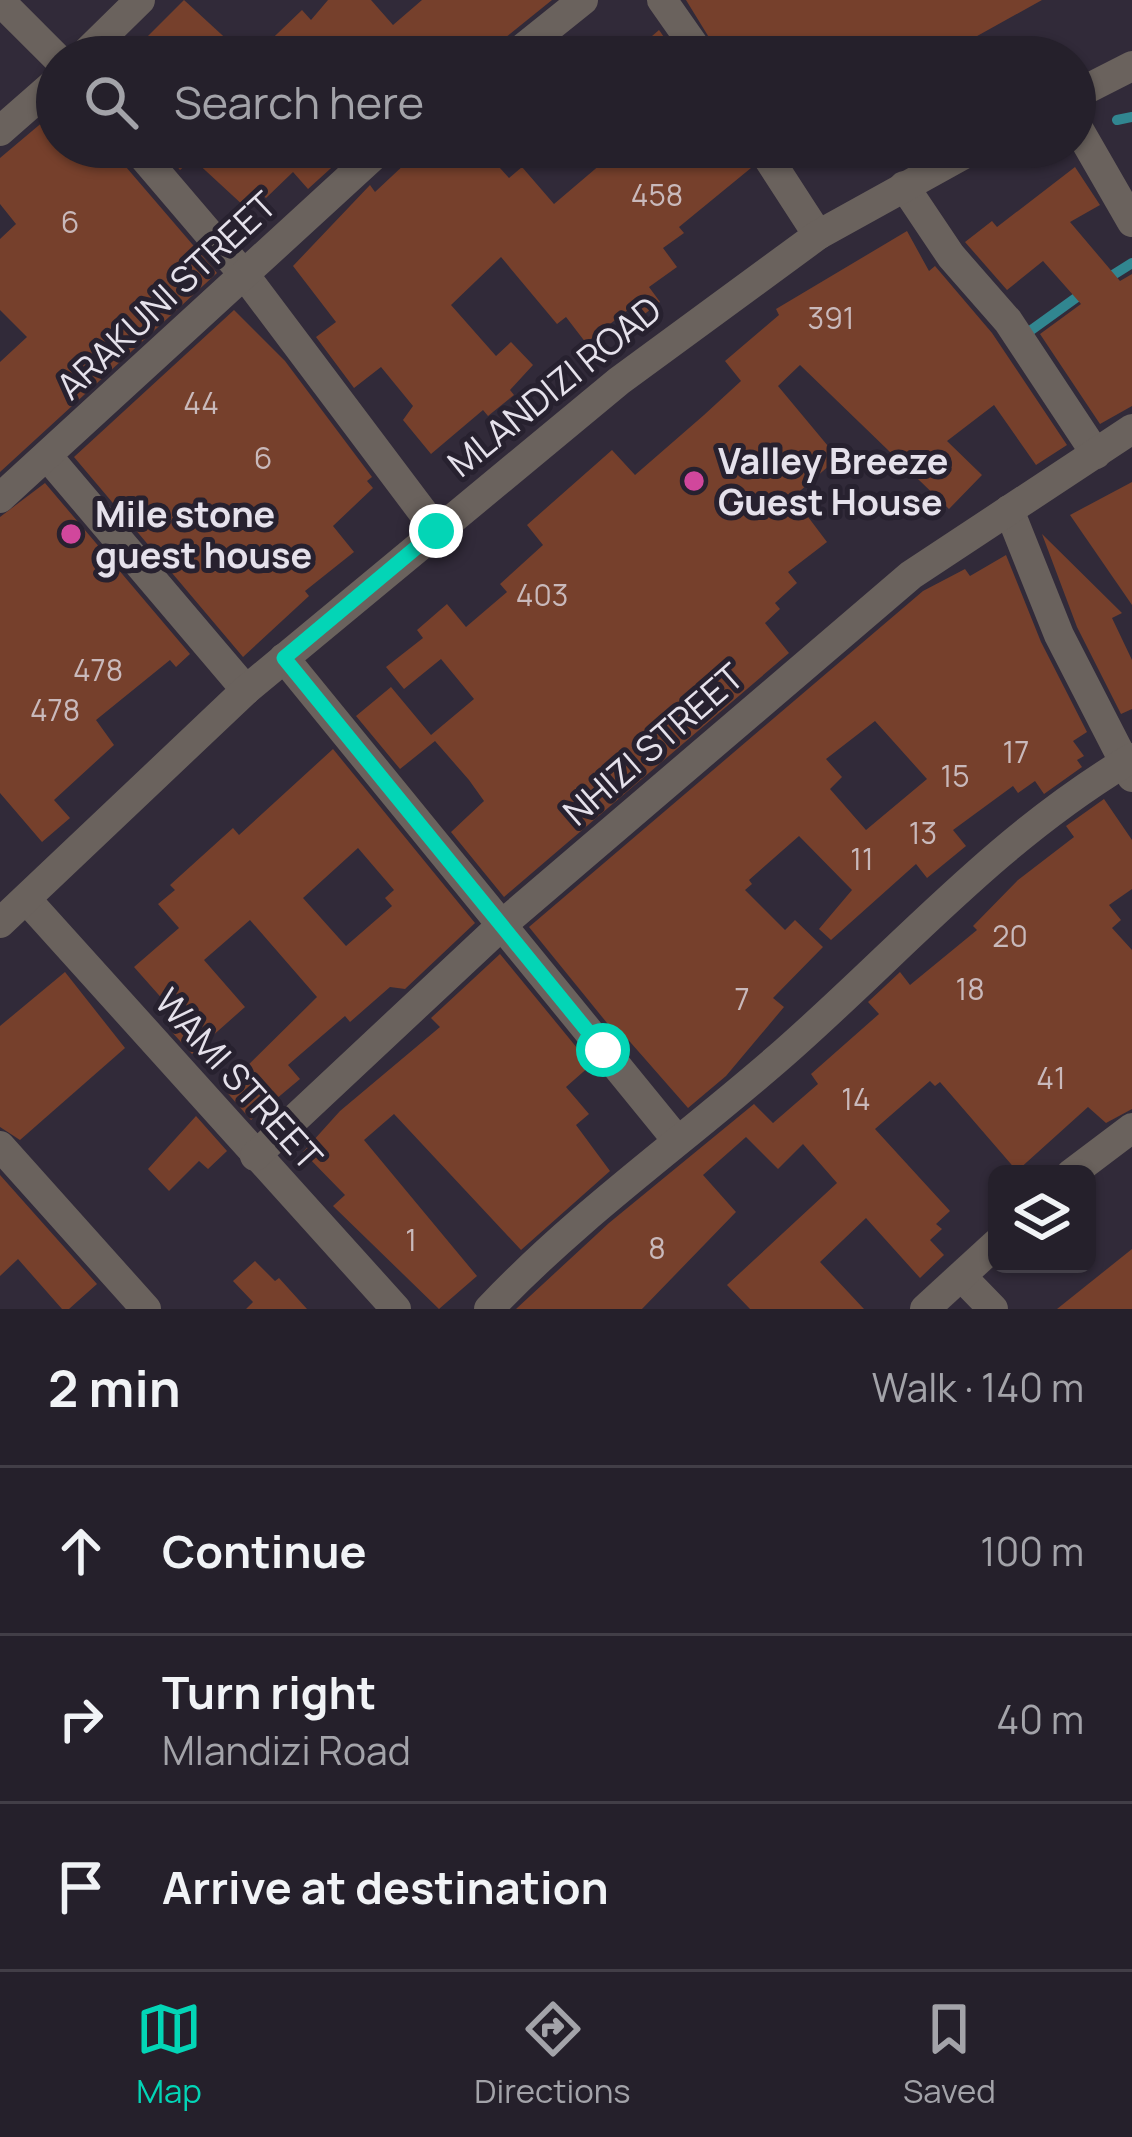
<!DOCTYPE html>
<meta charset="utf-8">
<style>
body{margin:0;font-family:Manrope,sans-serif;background:#2d2833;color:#f1f3f6}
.controls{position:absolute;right:36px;bottom:36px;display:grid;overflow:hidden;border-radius:18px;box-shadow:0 3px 9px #0004}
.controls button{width:108px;height:108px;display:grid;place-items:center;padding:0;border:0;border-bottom:3px solid #423e47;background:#25202b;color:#f1f3f6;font:60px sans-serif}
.stop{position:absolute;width:36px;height:36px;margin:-27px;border:9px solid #03d5b6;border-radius:50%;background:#fff}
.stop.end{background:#03d5b6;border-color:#fff;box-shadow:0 3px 12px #0008}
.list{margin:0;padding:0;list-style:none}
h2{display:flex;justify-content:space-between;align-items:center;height:156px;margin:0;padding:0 48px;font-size:51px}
h2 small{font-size:39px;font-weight:400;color:#a3a3a9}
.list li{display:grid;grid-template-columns:78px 1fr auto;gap:36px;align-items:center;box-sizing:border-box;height:168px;padding:0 48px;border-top:3px solid #423e47}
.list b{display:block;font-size:45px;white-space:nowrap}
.list p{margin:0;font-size:39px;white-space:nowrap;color:#a3a3a9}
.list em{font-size:39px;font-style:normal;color:#a3a3a9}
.icon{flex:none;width:66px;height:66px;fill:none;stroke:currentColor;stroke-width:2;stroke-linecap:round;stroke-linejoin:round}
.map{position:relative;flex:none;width:1132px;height:1309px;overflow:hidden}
.search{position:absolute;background:#25202b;box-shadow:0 3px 9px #0004;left:36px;right:36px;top:36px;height:132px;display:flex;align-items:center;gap:30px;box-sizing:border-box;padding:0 42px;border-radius:66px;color:#a3a3a9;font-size:45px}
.sheet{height:660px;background:#25202b}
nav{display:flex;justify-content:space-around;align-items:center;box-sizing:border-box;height:168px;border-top:3px solid #423e47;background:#25202b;font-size:33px;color:#a3a3a9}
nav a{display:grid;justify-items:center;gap:6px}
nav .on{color:#03d5b6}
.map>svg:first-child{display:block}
</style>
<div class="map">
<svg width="1132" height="1309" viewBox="0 0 1132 1309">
<rect width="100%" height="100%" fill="#312a39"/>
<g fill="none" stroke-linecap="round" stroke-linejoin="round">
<g stroke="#318690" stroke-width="10">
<path d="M1117,120L1132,117"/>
<path d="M1105,280L1132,263"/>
<path d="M1023,336L1084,292"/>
</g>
</g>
<g fill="#76402c" fill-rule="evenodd">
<path d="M184,0L246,57H127Z"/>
<path d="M328,0H371L393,25L422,0H552L500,42L493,57H253L302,10L311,20Z"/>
<path d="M686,0H1042L970,40L980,57H721Z"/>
<path d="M659,30L678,57H656L644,43Z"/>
<path d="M57,110V147H116L120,160L217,273L0,472V362L27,337L0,310V239L16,224L0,204V158Z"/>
<path d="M161,147H330L341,159L308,189L293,172L266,198L260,193L245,207L193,159L180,170Z"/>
<path d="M423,147H481L509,178L522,167L554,204L621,147H742L751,168L679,227L684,233L663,248L677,267L649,287L660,302L637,320L629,309L586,343L566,317L557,324L501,257L451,305L496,356L511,342L533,365L510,390L514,395L488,416L483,410L431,454L403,420L413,406L381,367L354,388L316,337L336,322L293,266L370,185L375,192Z"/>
<path d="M1075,167L1100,205L1070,222L1120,281L1132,274V406L1100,424L1040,334L1081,304L1043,261L1007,290L965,242L992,221L997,227Z"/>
<path d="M907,231L929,271L935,266L992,333L1067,445L1036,465L994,405L947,441L982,475L949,509L800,365L778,386L838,458L793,497L827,542L788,572L797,583L775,603L780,609L765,623L789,653L504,897L451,832L484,801L469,780L435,741L400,769L356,716L391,687L431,735L474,699L441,659L404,689L386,667L423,638L417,630L447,604L466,627L507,592L500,584L543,545L527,525L612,450L635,475L704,415L741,381L725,361L779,315L776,309Z"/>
<path d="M234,310L285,361L372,477L367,481L373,488L333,526L354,552L305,591L309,596L243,657L74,457Z"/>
<path d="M1132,482V605L1070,515Z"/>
<path d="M45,483L190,654L176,667L170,660L96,720L114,745L54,800L70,818L42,842L0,793V517Z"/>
<path d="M1042,534L1122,613L1112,618L1132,660V709L1121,714L1077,627Z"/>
<path d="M1006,555L1041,642L1087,732L1073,741L1084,756L1077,760L1082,767L1044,794L1035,781L1018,793L1013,786L953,830L966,846L927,878L916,864L831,940L819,929L852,890L799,836L749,880L752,884L745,890L785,930L795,920L823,947L773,998L784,1007L726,1076L688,1108L624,1035L620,1039L529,927L923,591L965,569L970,576ZM875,721L927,779L866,830L830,789L842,777L826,759Z"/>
<path d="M333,749L475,923L405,989L390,987L350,1022L345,1016L288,1065L300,1079L251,1120L224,1089L317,997L250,920L204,960L245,1007L192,1054L170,1030L175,1026L167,1017L173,1011L134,967L179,928L158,904L175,890L170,885L233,828L239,835ZM358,848L394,890L385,898L392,906L346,946L303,898Z"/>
<path d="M1104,799L1132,840V889L1109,905L1121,920L1112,928L1132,950V1109L1106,1123L1088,1107L1017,1171L940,1082L935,1086L930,1081L875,1129L950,1211L936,1224L942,1229L930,1240L944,1255L920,1278L866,1218L820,1262L864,1309H750L727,1285L837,1183L803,1144L778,1169L746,1137L703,1175L736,1212L642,1309H516L609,1223L754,1104L773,1123L818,1084L811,1074L879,1014L868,1002L900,972L910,985L977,930L973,926L1018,880L1074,837L1066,826Z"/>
<path d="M500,954L591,1065L566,1087L589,1114L576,1125L610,1171L521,1250L394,1114L364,1140L477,1276L439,1309L333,1206L345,1195L303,1152L340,1111L440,1027L431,1018Z"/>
<path d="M65,972L125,1048L20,1140L0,1127V1026Z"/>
<path d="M196,1116L227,1151L208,1169L199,1161L169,1191L148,1169Z"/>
<path d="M0,1175L97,1284L69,1309H62L18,1259L0,1276Z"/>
<path d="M1132,1249V1309H1057Z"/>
<path d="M255,1261L275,1281L279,1278L307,1309H246L253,1302L233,1281Z"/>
</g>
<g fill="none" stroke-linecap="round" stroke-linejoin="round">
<g stroke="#6a625d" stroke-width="30">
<path d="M662,0L702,57"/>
<path d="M0,1L57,58"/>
<path d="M82,57L140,0"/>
<path d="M512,57L583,0"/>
<path d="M1075,95L1132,66"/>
<path d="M1075,123L1132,222"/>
<path d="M0,131L57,81"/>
<path d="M135,147L246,277L437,531"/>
<path d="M761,147L818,235"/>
<path d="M904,186L951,256L1008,321L1096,454"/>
<path d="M48,457L246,690"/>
<path d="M0,498L383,147"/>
<path d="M1009,510L1059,635L1132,777"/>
<path d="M284,658L677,1140"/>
<path d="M26,899L396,1309"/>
<path d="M0,923L246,690L619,381L818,235L977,147"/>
<path d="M0,1146L146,1309"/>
<path d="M255,1156L504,923L911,575L1132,429"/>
<path d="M1071,1174L1132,1128"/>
<path d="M962,1277L993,1309"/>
<path d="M489,1309C580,1213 686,1139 785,1052C902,949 996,839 1132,758"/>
<path d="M925,1309L997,1243"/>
</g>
</g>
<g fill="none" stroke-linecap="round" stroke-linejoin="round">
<path stroke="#03d5b6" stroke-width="15" d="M436,531L284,658L603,1050"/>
</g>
<g fill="#d1479c" stroke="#27212f" stroke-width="4.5">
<circle cx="694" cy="481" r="12"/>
<circle cx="71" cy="534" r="12"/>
</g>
<g text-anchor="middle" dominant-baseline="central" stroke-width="10" stroke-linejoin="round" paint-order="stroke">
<g font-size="30" fill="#c9b9bb">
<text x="657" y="194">458</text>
<text x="70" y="221">6</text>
<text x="831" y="317">391</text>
<text x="201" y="402">44</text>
<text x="263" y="457">6</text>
<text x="542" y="594">403</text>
<text x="98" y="669">478</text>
<text x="55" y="709">478</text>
<text x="1016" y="751">17</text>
<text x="955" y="775">15</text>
<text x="923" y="832">13</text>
<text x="862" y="858">11</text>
<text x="1010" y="935">20</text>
<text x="970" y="988">18</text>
<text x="742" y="998">7</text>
<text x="1051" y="1077">41</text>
<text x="856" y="1098">14</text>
<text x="411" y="1239">1</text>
<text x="657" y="1247">8</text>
</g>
<g font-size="36" fill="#e5e1eb" stroke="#27212f">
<text transform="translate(166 295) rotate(-43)">ARAKUNI STREET</text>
<text transform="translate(554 386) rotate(-39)">MLANDIZI ROAD</text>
<text transform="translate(653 744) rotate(-41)">NHIZI STREET</text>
<text transform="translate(239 1079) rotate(48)">WAMI STREET</text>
</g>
<g font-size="36" font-weight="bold" fill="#e5e1eb" stroke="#27212f" text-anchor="start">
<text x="718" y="460">Valley Breeze<tspan x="718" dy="41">Guest House</tspan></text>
<text x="95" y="513">Mile stone<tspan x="95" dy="41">guest house</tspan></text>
</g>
</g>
</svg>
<div class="controls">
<button><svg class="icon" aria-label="layers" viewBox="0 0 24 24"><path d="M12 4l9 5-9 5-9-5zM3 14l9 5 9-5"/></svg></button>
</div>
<div class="stop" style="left:603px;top:1050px"></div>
<div class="stop end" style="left:436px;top:531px"></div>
<div class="search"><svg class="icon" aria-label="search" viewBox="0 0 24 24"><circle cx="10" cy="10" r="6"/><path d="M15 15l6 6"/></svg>Search here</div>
</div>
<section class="sheet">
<h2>2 min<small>Walk · 140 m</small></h2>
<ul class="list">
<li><svg class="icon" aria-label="ahead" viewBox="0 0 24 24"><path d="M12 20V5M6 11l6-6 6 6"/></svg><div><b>Continue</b></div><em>100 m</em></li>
<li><svg class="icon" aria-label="right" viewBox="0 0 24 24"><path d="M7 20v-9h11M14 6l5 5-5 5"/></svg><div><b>Turn right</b><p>Mlandizi Road</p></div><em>40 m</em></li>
<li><svg class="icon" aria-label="arrive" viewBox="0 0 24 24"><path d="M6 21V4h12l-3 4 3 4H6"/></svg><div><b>Arrive at destination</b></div></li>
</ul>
</section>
<nav>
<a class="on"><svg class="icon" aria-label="map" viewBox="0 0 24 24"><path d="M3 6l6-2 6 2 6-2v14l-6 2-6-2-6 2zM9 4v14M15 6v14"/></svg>Map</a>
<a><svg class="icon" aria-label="directions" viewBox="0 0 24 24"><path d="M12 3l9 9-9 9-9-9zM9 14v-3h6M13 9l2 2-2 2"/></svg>Directions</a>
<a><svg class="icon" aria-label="saved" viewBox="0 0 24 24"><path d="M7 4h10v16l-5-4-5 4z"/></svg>Saved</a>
</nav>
